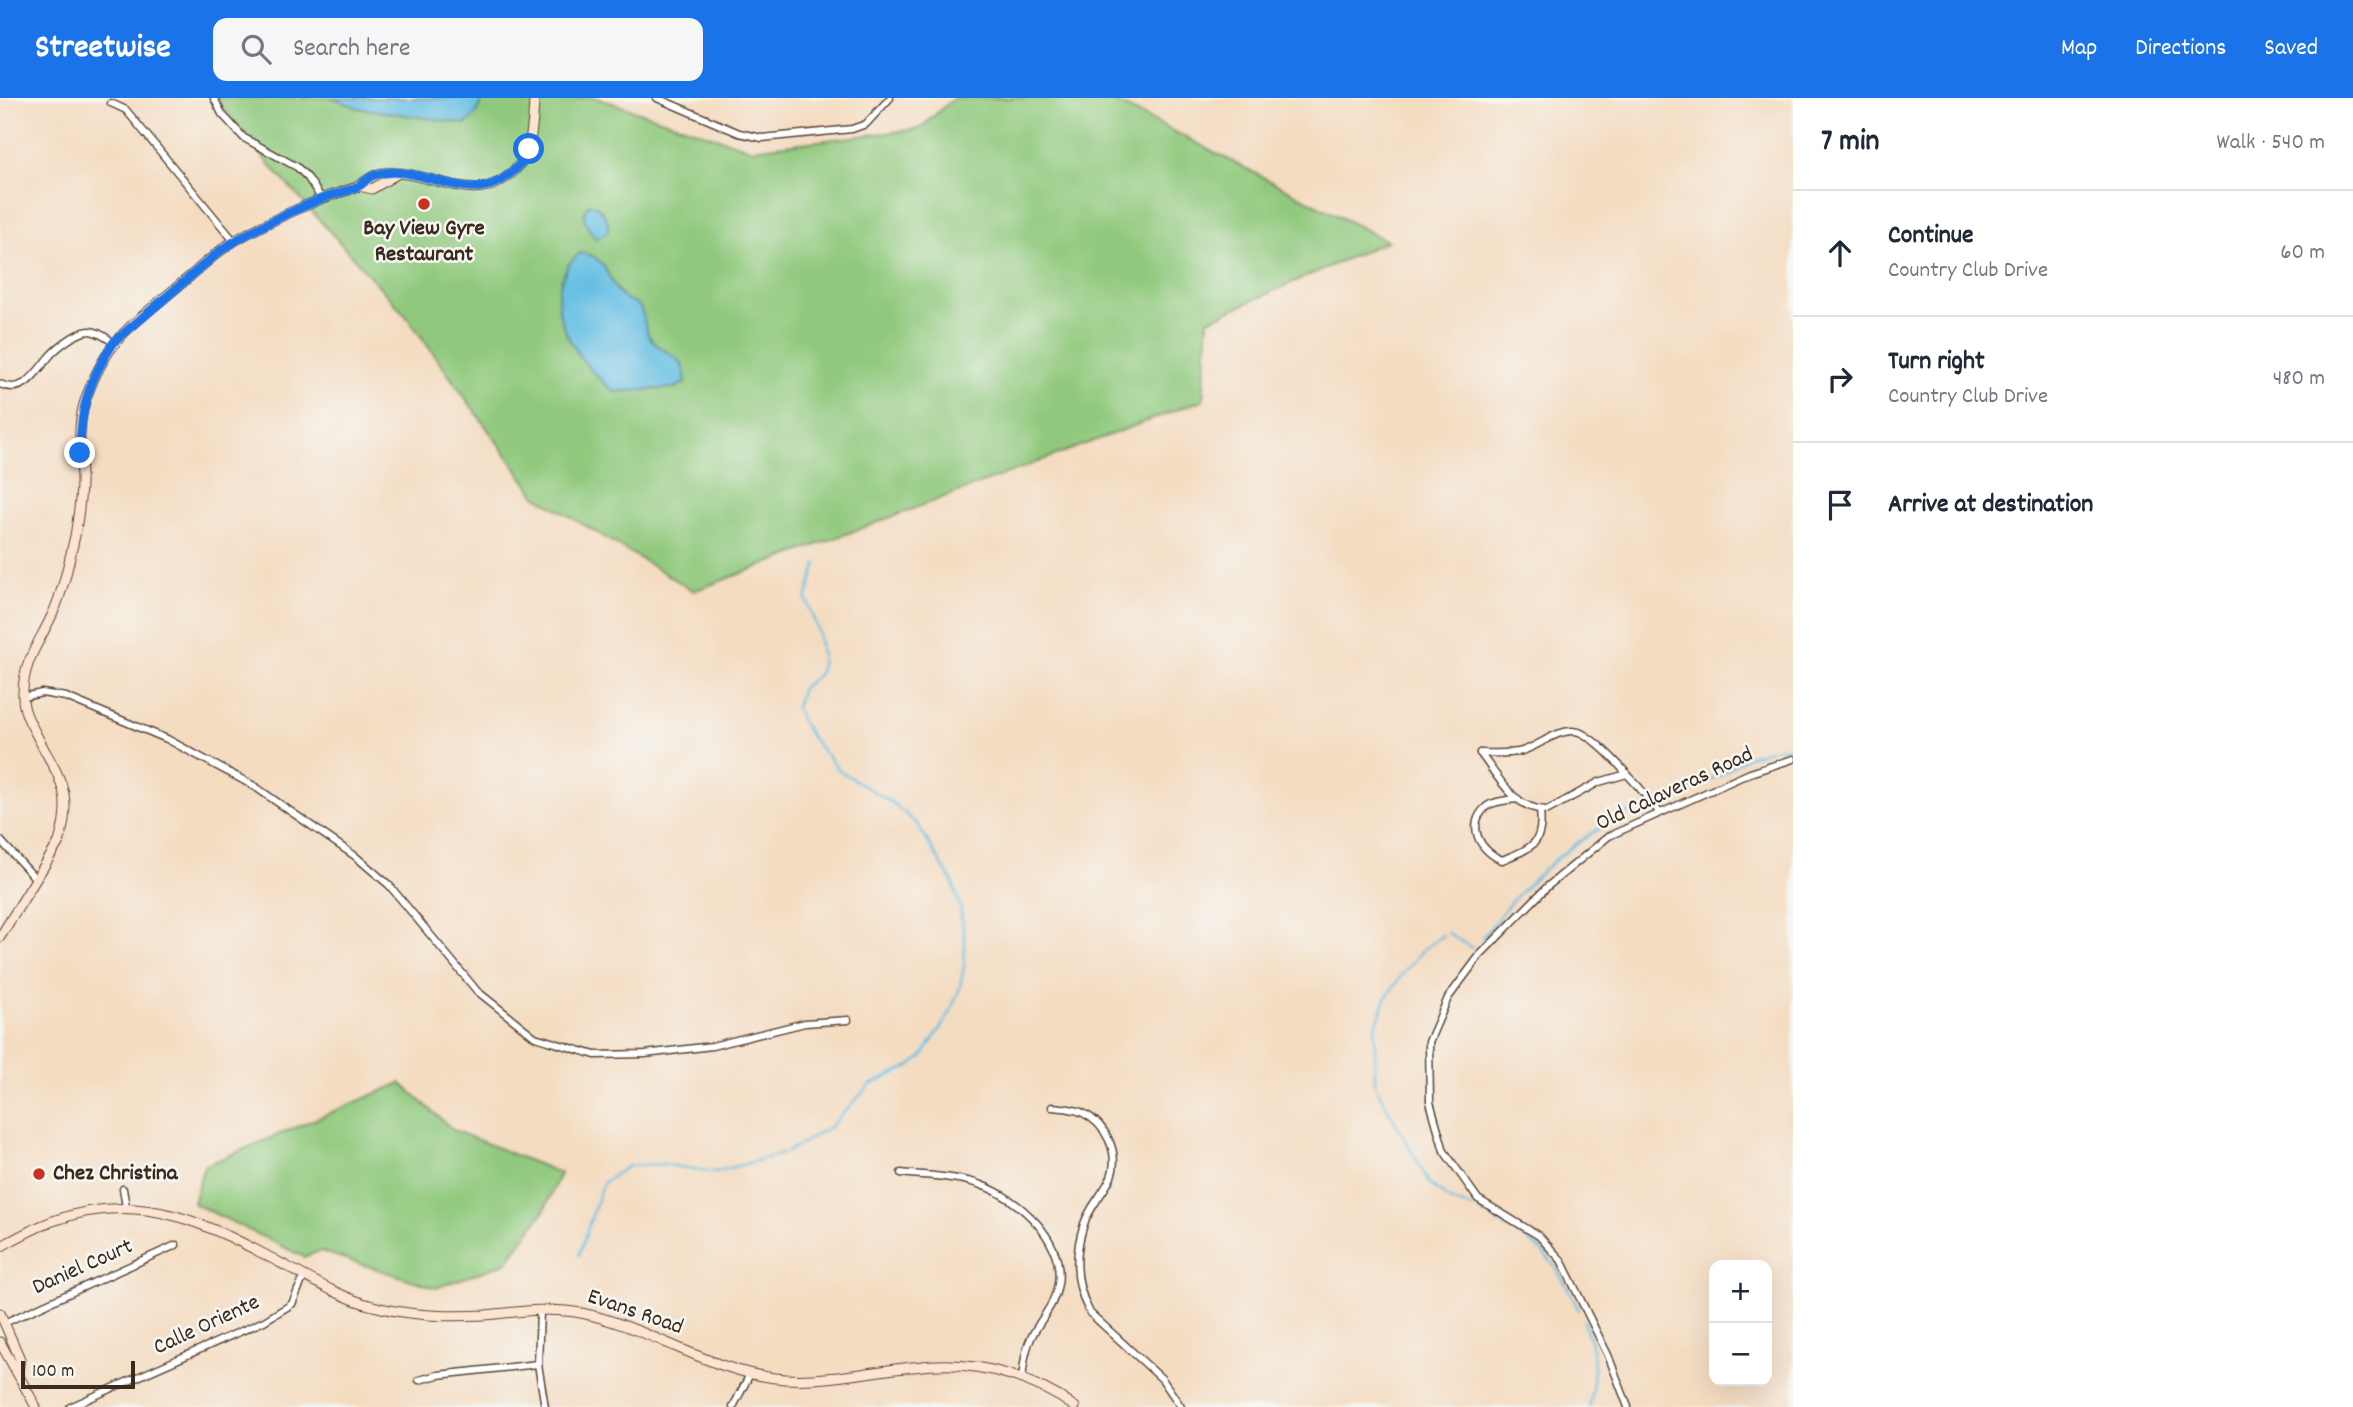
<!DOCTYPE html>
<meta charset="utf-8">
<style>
body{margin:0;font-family:Dekko,sans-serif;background:#f6f6f7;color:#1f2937}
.controls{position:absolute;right:21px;bottom:21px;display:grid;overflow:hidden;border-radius:14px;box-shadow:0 7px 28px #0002}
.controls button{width:63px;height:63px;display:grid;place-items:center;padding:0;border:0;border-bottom:2px solid #e0e1e3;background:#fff;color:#1f2937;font:35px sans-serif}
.scale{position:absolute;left:21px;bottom:18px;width:114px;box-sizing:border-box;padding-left:7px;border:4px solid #3b2a1e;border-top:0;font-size:19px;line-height:24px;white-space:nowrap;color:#3b2a1e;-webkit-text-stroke:5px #f6f6f2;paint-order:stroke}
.stop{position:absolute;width:21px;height:21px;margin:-16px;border:5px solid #1a73e8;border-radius:50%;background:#fff}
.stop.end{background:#1a73e8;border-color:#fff;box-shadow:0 2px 7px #0008}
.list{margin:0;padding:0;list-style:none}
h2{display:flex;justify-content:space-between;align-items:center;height:91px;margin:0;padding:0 28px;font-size:30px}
h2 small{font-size:23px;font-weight:400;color:#747a83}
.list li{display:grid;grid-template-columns:46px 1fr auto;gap:21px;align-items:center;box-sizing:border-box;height:126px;padding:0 28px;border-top:2px solid #e0e1e3}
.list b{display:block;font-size:26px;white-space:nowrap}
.list p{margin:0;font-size:23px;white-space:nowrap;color:#747a83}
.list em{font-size:23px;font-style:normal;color:#747a83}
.icon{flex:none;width:38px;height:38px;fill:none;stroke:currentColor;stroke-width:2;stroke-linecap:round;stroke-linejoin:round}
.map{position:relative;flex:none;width:1793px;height:1309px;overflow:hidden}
header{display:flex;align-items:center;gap:42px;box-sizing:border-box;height:98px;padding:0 35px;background:#1a73e8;color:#fff}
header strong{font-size:33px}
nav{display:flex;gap:38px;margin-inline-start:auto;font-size:24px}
.search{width:490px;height:63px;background:#f6f6f7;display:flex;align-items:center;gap:18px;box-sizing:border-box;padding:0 24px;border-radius:14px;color:#747a83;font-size:26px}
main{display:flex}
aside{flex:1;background:#fff}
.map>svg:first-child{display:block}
</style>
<header>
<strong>Streetwise</strong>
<div class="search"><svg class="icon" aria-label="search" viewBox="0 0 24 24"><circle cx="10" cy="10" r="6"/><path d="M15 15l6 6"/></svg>Search here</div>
<nav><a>Map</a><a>Directions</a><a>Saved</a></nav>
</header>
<main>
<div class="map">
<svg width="1793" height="1309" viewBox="0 0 1793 1309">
<rect width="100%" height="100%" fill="#f6f6f2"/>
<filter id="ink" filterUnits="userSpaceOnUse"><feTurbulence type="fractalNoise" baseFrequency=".0143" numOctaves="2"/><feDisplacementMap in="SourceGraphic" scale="14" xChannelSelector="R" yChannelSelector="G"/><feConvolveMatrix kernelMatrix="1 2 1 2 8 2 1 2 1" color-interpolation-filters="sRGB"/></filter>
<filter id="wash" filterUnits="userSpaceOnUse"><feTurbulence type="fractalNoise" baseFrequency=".00686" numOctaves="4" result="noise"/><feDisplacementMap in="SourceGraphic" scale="28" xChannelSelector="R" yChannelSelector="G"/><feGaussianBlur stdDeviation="1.57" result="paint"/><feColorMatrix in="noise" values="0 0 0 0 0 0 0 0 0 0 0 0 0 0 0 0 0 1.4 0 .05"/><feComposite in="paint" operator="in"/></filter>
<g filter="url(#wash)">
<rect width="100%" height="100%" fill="#f4dcc1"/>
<g fill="#90c97d" stroke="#667a4e" stroke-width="2">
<path d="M216,0H597L751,51L919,31L954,0H1104L1142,17L1387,143L1208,222L1203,302L694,493L536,398L407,219L268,65Z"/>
<path d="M401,985L453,1032L560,1075L544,1113L506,1165L436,1190L320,1153L304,1159L193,1105L204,1068Z"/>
</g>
<g fill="#66bfe3" stroke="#507480" stroke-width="2">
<path d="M333,0H481C482,11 474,19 466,26L358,10Z"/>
<path d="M589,106C601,107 611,124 607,134L596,141C588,129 578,119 589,106Z"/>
<path d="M580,155C610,157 607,188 624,200C631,205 636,202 641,211C646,221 644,233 651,241C665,260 685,252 686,285L674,290L615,294C584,271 546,222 562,181C566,170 570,162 580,155Z"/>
</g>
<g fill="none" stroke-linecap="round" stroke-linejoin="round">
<g stroke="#66bfe3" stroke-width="2.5">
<path d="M1663,702L1718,678L1747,659L1772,651L1793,649"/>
<path d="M1448,835L1472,850"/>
<path d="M1443,837L1424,851L1403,875L1386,900L1375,931V987L1429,1085L1451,1103L1473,1110"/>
<path d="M1482,840C1493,827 1502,814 1513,802C1549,763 1594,729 1642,709"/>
<path d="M1479,1113C1502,1126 1530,1139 1548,1160C1561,1175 1570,1194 1579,1212"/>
<path d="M579,1157L601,1090L604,1084L628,1068L661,1066L715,1074L785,1055L830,1029L870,987L910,968L922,959L950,915L959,892L964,869L965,844L960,808L953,785L917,726L894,706L840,673L812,640L799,619L796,609L802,590L819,576L822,561L818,533L806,501L817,465"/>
<path d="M1583,1223C1597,1256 1596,1274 1589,1309"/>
</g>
</g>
</g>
<g filter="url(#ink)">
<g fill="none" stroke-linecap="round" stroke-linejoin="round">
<defs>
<g id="street">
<path d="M214,0L222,16L244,40L297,69L308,80L321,100"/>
<path d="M657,0L739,35L762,40L852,31L866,26L890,0"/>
<path d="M111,5L126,12L234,143"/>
<path d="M0,286C23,297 35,276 48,260C56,250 76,234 89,233C98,233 107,240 114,245"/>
<path d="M23,599L42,595L66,599L167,641L254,688L355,758L389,787L477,893L535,939L595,957L645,956L712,948L805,925L848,922"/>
<path d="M1480,655C1493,655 1506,656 1518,654C1538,650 1554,632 1574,633C1594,633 1646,697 1659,714"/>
<path d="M1480,655C1498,678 1515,713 1548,712L1599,684L1627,676"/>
<path d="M1518,701C1508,702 1493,703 1486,709C1465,728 1481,754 1502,762C1531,750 1544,747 1540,712"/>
<path d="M0,742L35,780"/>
<path d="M1052,1009C1062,1010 1074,1010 1083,1015C1106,1026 1120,1055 1111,1079C1104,1095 1090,1108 1084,1126C1074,1156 1075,1187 1090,1215L1162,1281L1181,1309"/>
<path d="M901,1075C925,1078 958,1078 981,1087C1018,1100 1065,1141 1058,1186C1055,1207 1041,1220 1032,1238C1025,1251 1024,1266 1022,1280"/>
<path d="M123,1091L126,1109"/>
<path d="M540,1213L538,1266L545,1309"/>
<path d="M4,1225L176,1147"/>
<path d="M419,1282L438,1277L538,1266"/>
<path d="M70,1309L264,1223L292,1206L304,1178"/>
<path d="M733,1309L750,1276"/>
<path d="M1628,1309L1608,1257L1561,1162L1539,1138L1478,1101L1444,1053L1430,1004L1429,944L1448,900L1480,857L1548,788L1609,738L1750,675L1793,661"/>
</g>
<g id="secondary">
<path d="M359,88L372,91L397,76"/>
<path d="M0,839L59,744C75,691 57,678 35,634C29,623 23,612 23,599C22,564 40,544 53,515C64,491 69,463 75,438C78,420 81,402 81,384C81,356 76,327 86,300C96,272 109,248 131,228C150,211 169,196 188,180C203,167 218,153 234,143C262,127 292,113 321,101C332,96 345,94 356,89C367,84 372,76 384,75C422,71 465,102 499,84C532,67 533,32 534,0"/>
<path d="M0,1149C18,1139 37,1128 56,1122C144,1091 210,1127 286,1168C310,1181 347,1202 373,1208C410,1218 446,1219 485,1217C516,1214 550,1209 581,1215C651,1229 712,1276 785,1281C836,1284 886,1269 937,1267C985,1265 1036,1281 1075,1309"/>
<path d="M0,1215L20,1261L18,1273"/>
<path d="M0,1244L36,1309"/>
</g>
</defs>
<use href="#street" stroke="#574536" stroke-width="9"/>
<use href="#secondary" stroke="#574536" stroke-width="11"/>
<use href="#street" stroke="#fff" stroke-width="6"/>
<use href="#secondary" stroke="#fde4d1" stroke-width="9"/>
</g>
</g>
<g fill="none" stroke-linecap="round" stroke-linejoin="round" filter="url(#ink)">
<path stroke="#1a73e8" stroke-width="9" d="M80,355C80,311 89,282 114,244L220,153C251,132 287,115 321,101C333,96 346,94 357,89C364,86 367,79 375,77C418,62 469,112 510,76C519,69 525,61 529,51"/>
</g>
<g fill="#c8321e" stroke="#f6f6f2" stroke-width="2.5">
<circle cx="424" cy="106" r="7"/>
<circle cx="39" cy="1076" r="7"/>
</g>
<g text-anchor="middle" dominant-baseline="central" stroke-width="5" stroke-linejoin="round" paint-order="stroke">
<g font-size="23" font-weight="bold" fill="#3b2a1e" stroke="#f6f6f2">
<text x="424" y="131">Bay View Gyre<tspan x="424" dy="26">Restaurant</tspan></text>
<text x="53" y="1076" text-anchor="start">Chez Christina</text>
</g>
<g font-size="23" fill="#3b2a1e" stroke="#f6f6f2">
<text transform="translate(1675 692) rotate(-25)">Old Calaveras Road</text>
<text transform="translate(83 1170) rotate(-24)">Daniel Court</text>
<text transform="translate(635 1215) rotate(19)">Evans Road</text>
<text transform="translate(207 1228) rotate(-25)">Calle Oriente</text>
</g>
</g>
</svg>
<div class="controls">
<button>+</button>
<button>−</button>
</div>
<div class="scale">100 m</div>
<div class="stop" style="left:529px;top:51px"></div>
<div class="stop end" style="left:80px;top:355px"></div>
</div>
<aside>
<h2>7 min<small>Walk · 540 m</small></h2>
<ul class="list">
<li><svg class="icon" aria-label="ahead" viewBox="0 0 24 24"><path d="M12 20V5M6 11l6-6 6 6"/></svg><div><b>Continue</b><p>Country Club Drive</p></div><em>60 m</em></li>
<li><svg class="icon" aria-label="right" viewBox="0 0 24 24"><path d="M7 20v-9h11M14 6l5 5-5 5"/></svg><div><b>Turn right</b><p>Country Club Drive</p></div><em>480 m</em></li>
<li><svg class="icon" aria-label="arrive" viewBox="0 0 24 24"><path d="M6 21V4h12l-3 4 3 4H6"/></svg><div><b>Arrive at destination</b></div></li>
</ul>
</aside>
</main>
